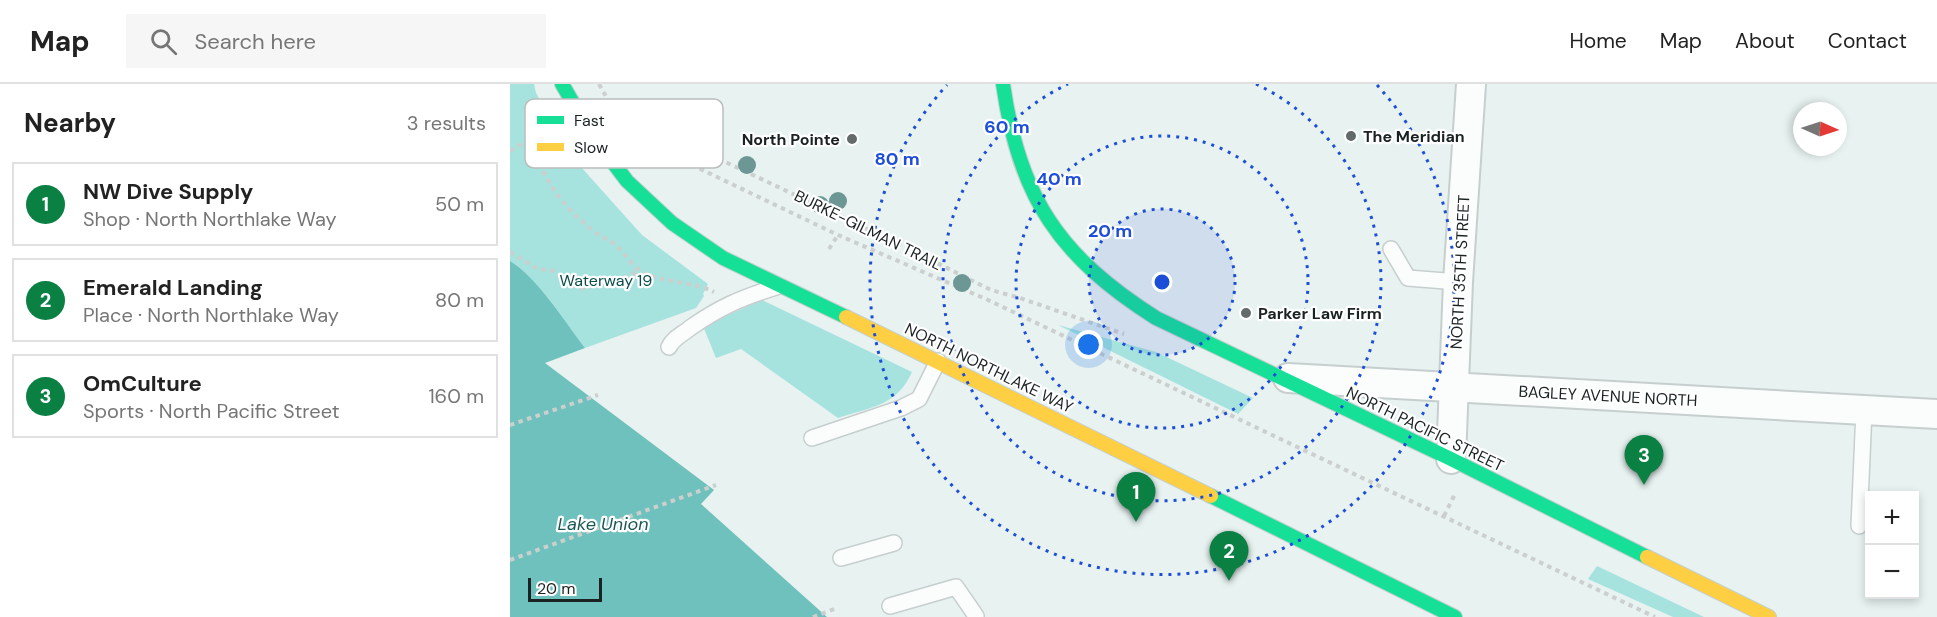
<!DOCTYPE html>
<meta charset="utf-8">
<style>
body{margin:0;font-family:"DM Sans",sans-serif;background:#f6f6f6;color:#222}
.controls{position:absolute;right:18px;bottom:18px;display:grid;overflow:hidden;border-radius:0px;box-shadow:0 3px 9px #0003}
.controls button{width:54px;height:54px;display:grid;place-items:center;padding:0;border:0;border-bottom:2px solid #e0e0e0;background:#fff;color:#222;font:30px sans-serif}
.compass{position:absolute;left:1283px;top:18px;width:54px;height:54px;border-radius:50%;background:#fff;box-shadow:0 3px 9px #0003;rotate:93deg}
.scale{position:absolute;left:18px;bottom:15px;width:74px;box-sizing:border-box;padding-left:6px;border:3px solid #1b2222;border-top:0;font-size:16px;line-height:21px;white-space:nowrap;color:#1b2222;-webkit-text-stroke:4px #fff;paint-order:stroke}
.you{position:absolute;left:579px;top:261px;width:21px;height:21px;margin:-15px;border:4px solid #fff;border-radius:50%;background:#1a73e8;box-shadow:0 0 0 9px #1a73e833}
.badge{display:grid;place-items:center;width:39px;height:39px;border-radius:50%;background:#0b8043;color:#fff;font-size:20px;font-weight:700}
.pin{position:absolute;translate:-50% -50px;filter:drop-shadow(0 2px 3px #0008)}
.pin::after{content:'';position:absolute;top:32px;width:21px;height:18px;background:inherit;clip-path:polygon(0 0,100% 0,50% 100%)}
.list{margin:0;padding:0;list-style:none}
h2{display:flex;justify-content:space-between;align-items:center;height:78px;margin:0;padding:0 24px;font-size:26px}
h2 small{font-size:20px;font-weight:400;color:#767676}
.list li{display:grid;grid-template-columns:39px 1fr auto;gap:18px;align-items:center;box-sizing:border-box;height:84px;margin:0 12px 12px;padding:0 12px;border:2px solid #e0e0e0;border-radius:0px}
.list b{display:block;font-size:22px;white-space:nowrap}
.list p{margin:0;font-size:20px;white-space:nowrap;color:#767676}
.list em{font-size:20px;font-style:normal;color:#767676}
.icon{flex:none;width:33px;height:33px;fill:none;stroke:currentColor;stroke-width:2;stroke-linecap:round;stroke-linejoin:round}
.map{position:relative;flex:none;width:1427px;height:533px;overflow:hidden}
header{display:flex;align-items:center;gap:36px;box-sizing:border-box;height:84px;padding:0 30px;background:#fff;border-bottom:2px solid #e0e0e0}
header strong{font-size:28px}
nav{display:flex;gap:33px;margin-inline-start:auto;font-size:21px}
.search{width:420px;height:54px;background:#f6f6f6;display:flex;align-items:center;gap:15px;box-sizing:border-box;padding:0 21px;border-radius:0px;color:#767676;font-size:22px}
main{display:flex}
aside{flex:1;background:#fff}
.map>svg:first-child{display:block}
</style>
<header>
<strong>Map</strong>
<div class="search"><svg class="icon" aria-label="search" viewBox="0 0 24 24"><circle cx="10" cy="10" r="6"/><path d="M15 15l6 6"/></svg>Search here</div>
<nav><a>Home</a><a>Map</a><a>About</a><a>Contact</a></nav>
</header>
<main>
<aside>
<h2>Nearby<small>3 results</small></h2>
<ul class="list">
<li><span class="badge">1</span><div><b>NW Dive Supply</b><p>Shop · North Northlake Way</p></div><em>50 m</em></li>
<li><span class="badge">2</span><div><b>Emerald Landing</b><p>Place · North Northlake Way</p></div><em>80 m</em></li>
<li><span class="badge">3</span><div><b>OmCulture</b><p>Sports · North Pacific Street</p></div><em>160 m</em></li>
</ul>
</aside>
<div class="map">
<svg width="1427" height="533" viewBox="0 0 1427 533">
<rect width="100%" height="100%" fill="#e7f2f1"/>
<g fill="#a6e3df">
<path d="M0,0H24L26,9L62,73L132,151L198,200L193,210L194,212L186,224L75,264C56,239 26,192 0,177Z"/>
<path d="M252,216L402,288C387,322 361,323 328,334L231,265L206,274L193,242Z"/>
<path d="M548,241L646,268L743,314L728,330Z"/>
<path d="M1087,482L1194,533H1163L1078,495Z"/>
</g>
<path fill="#6fc1bd" d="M0,177C26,192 56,239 75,264L35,279L204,406L191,420L317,533H0Z"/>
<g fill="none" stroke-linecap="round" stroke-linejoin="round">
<defs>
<g id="lane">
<path d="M881,165L898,194L948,198"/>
<path d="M159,263C163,254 173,250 180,244C210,223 231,214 266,203"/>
<path d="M302,354L391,324L409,315L428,277"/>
<path d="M1349,442L1354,326"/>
<path d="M331,474L384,459"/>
<path d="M380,522L446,503L466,532"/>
</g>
<g id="street">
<path d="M778,294L1427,330"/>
<path d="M941,375L948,198L961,0"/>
</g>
<g id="fast">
<path d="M52,0L80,48L117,97L162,139L213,174L336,233"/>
<path d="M493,0C509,114 550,173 646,234L941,375L1137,473"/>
<path d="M701,412L945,533"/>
</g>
<g id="slow">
<path d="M336,233L701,412"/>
<path d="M1137,473L1259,533"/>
</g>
</defs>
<use href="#lane" stroke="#c6cfce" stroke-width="18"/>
<use href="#street" stroke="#c6cfce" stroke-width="32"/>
<use href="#fast" stroke="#c6cfce" stroke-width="16"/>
<use href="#slow" stroke="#c6cfce" stroke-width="16"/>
<g stroke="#cbcfce" stroke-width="4" stroke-dasharray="4.5 4.5" stroke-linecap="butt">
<path d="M89,0C108,35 122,50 157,69L328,151L478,216L1145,533"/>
<path d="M104,22L152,48L393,162L481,206L510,214L614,250"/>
<path d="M22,53C28,90 54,125 84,147C91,153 100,156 107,162C115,170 121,180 129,186C147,199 184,197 204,208"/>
<path d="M0,67L29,49"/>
<path d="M319,165L328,151"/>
<path d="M0,168L28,185L44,187L55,197L70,205L107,197L129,187"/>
<path d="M0,341L88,311"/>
<path d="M934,432L946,408"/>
<path d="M0,476L206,401"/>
<path d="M303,533L327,524"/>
</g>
<use href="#lane" stroke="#fbfdfd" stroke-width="15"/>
<use href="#street" stroke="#fbfdfd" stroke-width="28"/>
<use href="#fast" stroke="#16e098" stroke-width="14"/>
<use href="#slow" stroke="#ffcf43" stroke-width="14"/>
</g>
<g fill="#6d9795">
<circle cx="237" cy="81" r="9"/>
<circle cx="328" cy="117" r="9"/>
<circle cx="310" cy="121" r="9"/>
<circle cx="452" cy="199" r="9"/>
</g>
<circle cx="652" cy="198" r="73" fill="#1d4ed8" fill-opacity=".12"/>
<g fill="none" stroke="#1d4ed8" stroke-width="3" stroke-dasharray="3 6">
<circle cx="652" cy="198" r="73"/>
<circle cx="652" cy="198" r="146"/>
<path d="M746 0A219 219 0 1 1 558 0"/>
<path d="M867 1A292 292 0 1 1 437 1"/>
</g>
<g fill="#626b6a" stroke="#fff" stroke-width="2">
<circle cx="841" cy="52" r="6"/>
<circle cx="342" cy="55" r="6"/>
<circle cx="736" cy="229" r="6"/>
</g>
<g text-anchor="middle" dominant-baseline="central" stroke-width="4.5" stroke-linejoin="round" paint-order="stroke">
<g font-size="16" font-weight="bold" fill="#1b2222" stroke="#fff" text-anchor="start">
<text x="853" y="52">The Meridian</text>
<text x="330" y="55" text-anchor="end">North Pointe</text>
<text x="748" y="229">Parker Law Firm</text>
</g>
<g font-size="16" fill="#1b2222" stroke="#fff">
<text transform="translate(358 146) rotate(26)">BURKE-GILMAN TRAIL</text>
<text transform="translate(950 188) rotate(-87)">NORTH 35TH STREET</text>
<text transform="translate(479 284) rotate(26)">NORTH NORTHLAKE WAY</text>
<text transform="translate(1098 312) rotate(3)">BAGLEY AVENUE NORTH</text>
<text transform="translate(915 345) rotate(26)">NORTH PACIFIC STREET</text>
</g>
<g font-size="16" fill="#094d4a" stroke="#fff">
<text x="96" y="196">Waterway 19</text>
</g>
<g font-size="18" font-style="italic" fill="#1a5855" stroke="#fff">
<text x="93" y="440">Lake Union</text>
</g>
</g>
<rect x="15" y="15" width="198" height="69" rx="9" fill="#fff" stroke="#bbbdbd" stroke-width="1.5"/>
<rect x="27" y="32" width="27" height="8" fill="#16e098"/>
<rect x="27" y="59" width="27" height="8" fill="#ffcf43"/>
<g font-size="16" fill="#1b2222">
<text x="64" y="42">Fast</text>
<text x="64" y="69">Slow</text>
</g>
<circle cx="652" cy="198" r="9" fill="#1d4ed8" stroke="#fff" stroke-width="3"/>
<g font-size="18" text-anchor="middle" font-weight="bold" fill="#1d4ed8" stroke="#fff" stroke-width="4.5" stroke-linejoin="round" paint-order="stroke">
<text x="497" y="49">60 m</text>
<text x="387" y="81">80 m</text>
<text x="549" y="101">40 m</text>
<text x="600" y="153">20 m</text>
</g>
</svg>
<div class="controls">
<button>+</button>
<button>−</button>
</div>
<svg class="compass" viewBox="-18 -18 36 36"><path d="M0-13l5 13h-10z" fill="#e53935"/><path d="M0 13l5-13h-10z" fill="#767676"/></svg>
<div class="scale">20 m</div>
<div class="you"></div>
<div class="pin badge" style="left:626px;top:438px">1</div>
<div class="pin badge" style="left:719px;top:497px">2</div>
<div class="pin badge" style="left:1134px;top:401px">3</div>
</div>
</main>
